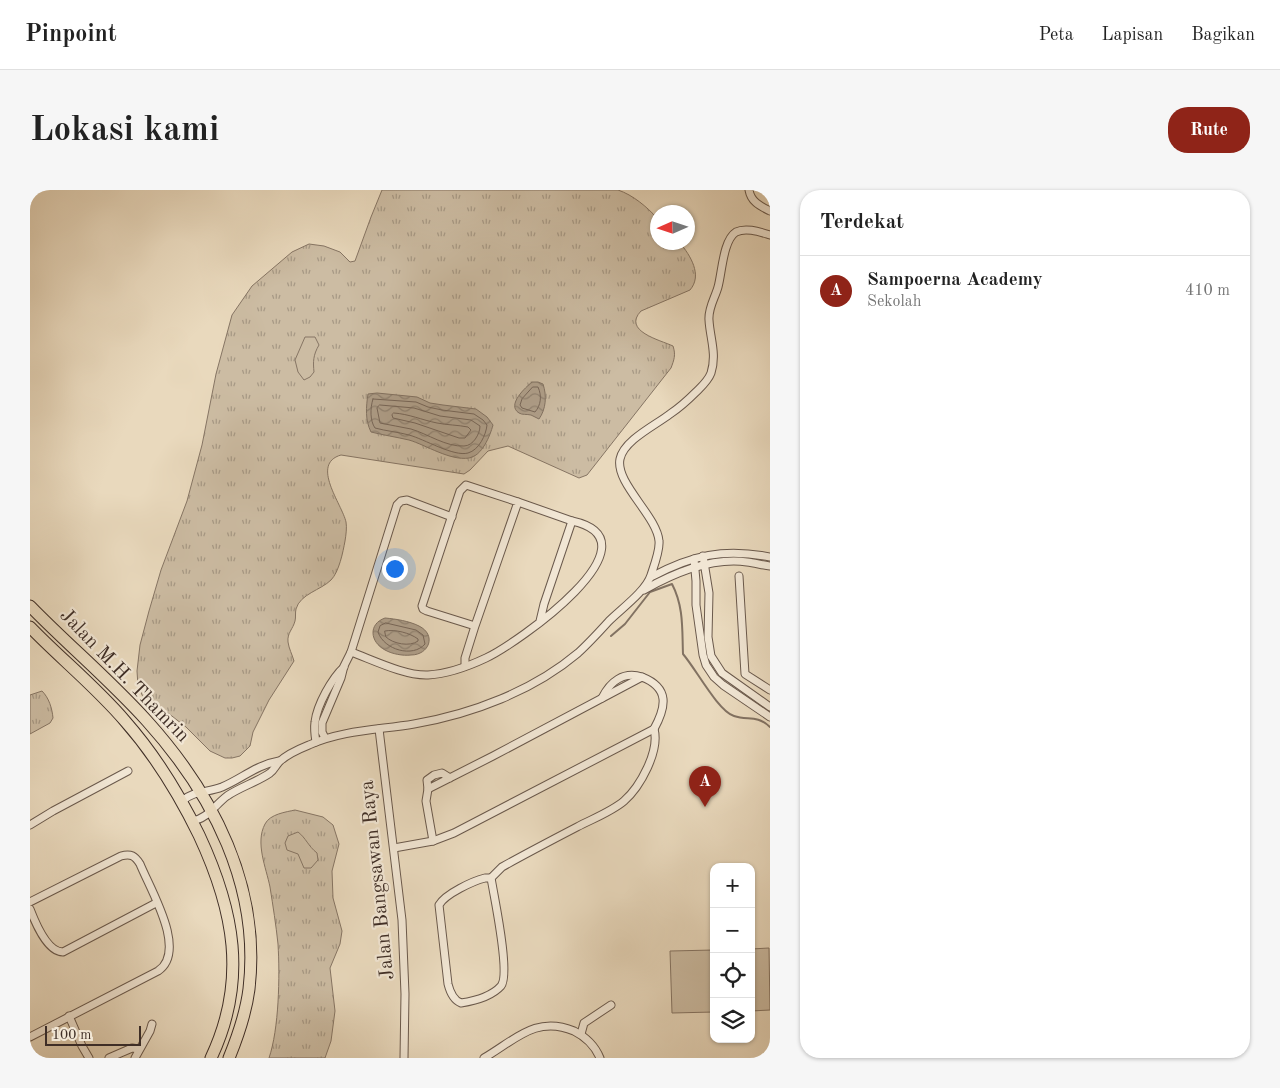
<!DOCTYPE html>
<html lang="id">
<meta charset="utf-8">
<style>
body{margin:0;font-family:"Old Standard TT",serif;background:#f6f6f6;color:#222}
.controls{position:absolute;right:15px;bottom:15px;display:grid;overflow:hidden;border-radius:10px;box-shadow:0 1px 4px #0004}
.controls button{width:45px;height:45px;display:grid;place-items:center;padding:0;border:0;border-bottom:1px solid #e0e0e0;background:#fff;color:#222;font:25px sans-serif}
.compass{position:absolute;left:620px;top:15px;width:45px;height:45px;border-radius:50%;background:#fff;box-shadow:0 1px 4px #0004;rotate:267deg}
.scale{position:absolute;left:15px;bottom:12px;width:96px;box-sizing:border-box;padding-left:5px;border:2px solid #3f2e26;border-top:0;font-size:14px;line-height:18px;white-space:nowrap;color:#3f2e26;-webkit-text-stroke:4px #f1e6d4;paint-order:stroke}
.you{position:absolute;left:364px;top:378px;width:18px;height:18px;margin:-12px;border:4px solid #fff;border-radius:50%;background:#1a73e8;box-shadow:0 0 0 8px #1a73e833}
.badge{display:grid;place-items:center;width:32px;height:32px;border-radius:50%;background:#8f2418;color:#fff;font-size:16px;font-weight:700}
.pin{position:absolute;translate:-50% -41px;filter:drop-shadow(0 1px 2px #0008)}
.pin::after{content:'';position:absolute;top:26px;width:18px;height:15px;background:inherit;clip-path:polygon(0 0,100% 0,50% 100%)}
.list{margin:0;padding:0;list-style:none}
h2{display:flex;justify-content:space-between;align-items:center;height:65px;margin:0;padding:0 20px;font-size:21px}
h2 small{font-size:16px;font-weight:400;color:#767676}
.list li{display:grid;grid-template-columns:32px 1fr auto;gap:15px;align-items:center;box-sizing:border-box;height:70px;padding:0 20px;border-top:1px solid #e0e0e0}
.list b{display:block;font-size:19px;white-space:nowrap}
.list p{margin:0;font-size:16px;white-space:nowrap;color:#767676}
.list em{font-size:16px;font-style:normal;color:#767676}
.icon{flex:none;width:28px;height:28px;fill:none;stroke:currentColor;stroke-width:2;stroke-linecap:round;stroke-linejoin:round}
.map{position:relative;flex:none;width:740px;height:868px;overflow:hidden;border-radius:20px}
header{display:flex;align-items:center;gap:30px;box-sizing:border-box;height:70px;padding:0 25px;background:#fff;border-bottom:1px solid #e0e0e0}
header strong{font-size:24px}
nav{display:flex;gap:28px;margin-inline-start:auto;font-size:18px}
.intro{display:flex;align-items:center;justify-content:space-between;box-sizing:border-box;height:120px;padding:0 30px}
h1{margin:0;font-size:35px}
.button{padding:12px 22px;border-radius:20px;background:#8f2418;color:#fff;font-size:18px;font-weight:700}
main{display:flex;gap:30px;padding:0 30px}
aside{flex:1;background:#fff;border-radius:20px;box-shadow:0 1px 4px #0004}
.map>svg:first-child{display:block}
</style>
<header>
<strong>Pinpoint</strong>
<nav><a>Peta</a><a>Lapisan</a><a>Bagikan</a></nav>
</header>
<div class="intro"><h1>Lokasi kami</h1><a class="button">Rute</a></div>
<main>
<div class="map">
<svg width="740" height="868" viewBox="0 0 740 868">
<defs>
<pattern id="grass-tufts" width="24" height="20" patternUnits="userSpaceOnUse" patternTransform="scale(1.25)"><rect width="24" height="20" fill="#ccbca3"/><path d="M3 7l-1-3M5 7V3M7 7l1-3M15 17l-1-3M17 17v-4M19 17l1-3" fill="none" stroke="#a79985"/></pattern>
<pattern id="water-waves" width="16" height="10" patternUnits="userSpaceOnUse" patternTransform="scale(1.25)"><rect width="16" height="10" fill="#af9f8a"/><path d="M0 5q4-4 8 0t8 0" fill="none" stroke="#908271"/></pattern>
</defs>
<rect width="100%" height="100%" fill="#e9d9bd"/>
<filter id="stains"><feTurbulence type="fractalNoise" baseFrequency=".004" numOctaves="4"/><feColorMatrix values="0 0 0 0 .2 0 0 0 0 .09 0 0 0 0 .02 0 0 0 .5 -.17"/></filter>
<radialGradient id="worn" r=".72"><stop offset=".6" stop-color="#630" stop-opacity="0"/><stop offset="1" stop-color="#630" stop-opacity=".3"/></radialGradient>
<g fill="url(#grass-tufts)" stroke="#867564">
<path d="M352,0H588C603,5 617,17 627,28L628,52L650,53C660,65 673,85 660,100L611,121C592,141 630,150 643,156C646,165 644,170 641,178L557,285L549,288L478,256L458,261L440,280L434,284L311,265C280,274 312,314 316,332C317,337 316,345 315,351C313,362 309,382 301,390C291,400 270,404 266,419C265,423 266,427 265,431C263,439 257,443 258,452C259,459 262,464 264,471L239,510L223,542L220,556L210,566L202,568H195L180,561L156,537L129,516L113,507L108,496L107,481L110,455L119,421L131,380L157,311L172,255L186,184L202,125L222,96L262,62L279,54L294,56L310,62L320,72L325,71L341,27Z"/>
<path d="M12,501C19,508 22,518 23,528L20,533L0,544V505Z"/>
<path d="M265,620L293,627L303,635L309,654L302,681L303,708L312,741L310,754L300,778L305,821L301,851L295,868H239C249,839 250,786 248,754C246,735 243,716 240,697C236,677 225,653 235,634C240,624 256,622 265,620Z"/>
</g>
<g fill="#ccbca3" stroke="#867564">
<path d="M275,147H285L289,155C283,165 283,172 284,182L280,187L274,190L268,182L265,170Z"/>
<path d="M268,642C276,648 278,656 287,663L288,670L281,678H274L268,664L257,660L255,653L258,646Z"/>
<path d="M739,758L740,820L721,821V759Z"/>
<path d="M684,760V822L642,823L640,761Z"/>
</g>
<g fill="url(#water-waves)" stroke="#827262">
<path d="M502,192H508L513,194C517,206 516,219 509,229C506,228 504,226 501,225C497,224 492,225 489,223C476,215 496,197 502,192Z"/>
<path d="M347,203L387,207L400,213L413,215L446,219L457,227L463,235C460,246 452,266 439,268C420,271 396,255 379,250C366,247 353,245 341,242C335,230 336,217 338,204Z"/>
<path d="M355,428C366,429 379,431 389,436C407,445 399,465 381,465C373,466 362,464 355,460C340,452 338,434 355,428Z"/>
</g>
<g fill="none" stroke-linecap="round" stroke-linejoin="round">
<g stroke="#776658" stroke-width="1">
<path d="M503,197H508C512,206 511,215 505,222L492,218L490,215L492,209Z"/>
<path d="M343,209L386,212L398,217L412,220L444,224L453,230L457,235C456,245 449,260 438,263C424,267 394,249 379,245C368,242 356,241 345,238C340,231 340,218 343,209Z"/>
<path d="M350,215L384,218L410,226L441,230L450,236C450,244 443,256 434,256C416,257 398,244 381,239C371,237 360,235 350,233L347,218Z"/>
<path d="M364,223C379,224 392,230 407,233C417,235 428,235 438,237L441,240L435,248H429L385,233L363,228L362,225Z"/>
<path d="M356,433L386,440L393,445L395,454C383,468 354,460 348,442L350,436Z"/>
<path d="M355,441C365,439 380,443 388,449V451C380,457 363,454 356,447Z"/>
</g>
<path stroke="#827262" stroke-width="2" d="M581,446L595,434L620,402L642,394C654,417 652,440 653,464C666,479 688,521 704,526C718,531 726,524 740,537"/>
<defs>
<g id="street">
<path d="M719,0C721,12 730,16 740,21"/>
<path d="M488,312L542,331"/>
<path d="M673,366L679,403L678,447L681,466L692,483L740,517"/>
<path d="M664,369L666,391V415L673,465L676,475L684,487L693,495L740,527"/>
<path d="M709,386L715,484L740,500"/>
<path d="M621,387C662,365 694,358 740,367"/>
<path d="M614,400C644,383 681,367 717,372C725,373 732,375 740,376"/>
<path d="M321,462C343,470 375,486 398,485C416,484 439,476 456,468C486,454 634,351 542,331L514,414L510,431"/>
<path d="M435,476V468L445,436L488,312L436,295L430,301L392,416L393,419L397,421L445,436"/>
<path d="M572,508C580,492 593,481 612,487"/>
<path d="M349,539L372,730L375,804L374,868"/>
<path d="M295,548L292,542V533L311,488L314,476L321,462L367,315L371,311L377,310L422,327"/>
<path d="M286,552C285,546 284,539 285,532C287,515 302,488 314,477"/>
<path d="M398,599L396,611L403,651"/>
<path d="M152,611C165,600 177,603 192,597C213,588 226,575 249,571"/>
<path d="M162,631C177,629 185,615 197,606C210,597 227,592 240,583C244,580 246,575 249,572C257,564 269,559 279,555C313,540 348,540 384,534C442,524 503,501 548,463C559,453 569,442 579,431C591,419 616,401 621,385C624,376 630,360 629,351C627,326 585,293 590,269C594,250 626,235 640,224C649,218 658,210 666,202C672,196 678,191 681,183C687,164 680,148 679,130C678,118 685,108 688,97C692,83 693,50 706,42C716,37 730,42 740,45"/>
<path d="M0,635L23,621L98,581"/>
<path d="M364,658L403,651L424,643L624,539C636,517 640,498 612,487L463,566L398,599L397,590L404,585L412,583L420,588"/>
<path d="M455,688H461L463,699C466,716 480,785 471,796C462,806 444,811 431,813C423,810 420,802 418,794L409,715C415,704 443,691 455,688Z"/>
<path d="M461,688L472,677C497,663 522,650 547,637C562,629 581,622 594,611C610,597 630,561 624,539"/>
<path d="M0,712L91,666C101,663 105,666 110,674C120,699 158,761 128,781L0,847"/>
<path d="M0,719C5,732 17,762 33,762L126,713"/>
<path d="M39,826L52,856L59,868"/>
<path d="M551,844L554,833L581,815"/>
<path d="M79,868L102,858L109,859"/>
<path d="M105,868L120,841L122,834"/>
<path d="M454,868C485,850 506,825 544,841C556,847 565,856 570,868"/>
</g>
<g id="primary">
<path d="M0,416C38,455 80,490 117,531C183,604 231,697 219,799C216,823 208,846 199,868"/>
<path d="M0,437C31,469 66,497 95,531C125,565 149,604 169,645C204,720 218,790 181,868"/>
</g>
</defs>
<use href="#street" stroke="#6a594c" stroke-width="9"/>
<use href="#primary" stroke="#3f2e26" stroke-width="13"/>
<use href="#street" stroke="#f1e6d4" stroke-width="7"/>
<use href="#primary" stroke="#e9d9bd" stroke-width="11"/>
</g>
<g text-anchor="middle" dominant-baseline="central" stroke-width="4.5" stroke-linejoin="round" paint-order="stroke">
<g font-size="20" fill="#3f2e26" stroke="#f1e6d4">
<text transform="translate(94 486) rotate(46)">Jalan M.H. Thamrin</text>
<text transform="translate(348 690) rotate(-96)">Jalan Bangsawan Raya</text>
</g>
</g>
<rect width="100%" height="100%" filter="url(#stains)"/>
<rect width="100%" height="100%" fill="url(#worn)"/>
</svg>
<div class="controls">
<button>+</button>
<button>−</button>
<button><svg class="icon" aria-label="locate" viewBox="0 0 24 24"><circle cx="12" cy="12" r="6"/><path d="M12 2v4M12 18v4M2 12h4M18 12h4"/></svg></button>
<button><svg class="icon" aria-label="layers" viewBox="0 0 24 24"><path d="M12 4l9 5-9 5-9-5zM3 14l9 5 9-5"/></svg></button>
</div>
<svg class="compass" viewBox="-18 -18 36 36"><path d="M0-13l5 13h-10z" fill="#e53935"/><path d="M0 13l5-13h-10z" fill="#767676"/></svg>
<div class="scale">100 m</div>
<div class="you"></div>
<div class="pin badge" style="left:675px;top:617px">A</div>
</div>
<aside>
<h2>Terdekat<small></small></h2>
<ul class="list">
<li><span class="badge">A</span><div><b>Sampoerna Academy</b><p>Sekolah</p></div><em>410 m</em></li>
</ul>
</aside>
</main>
